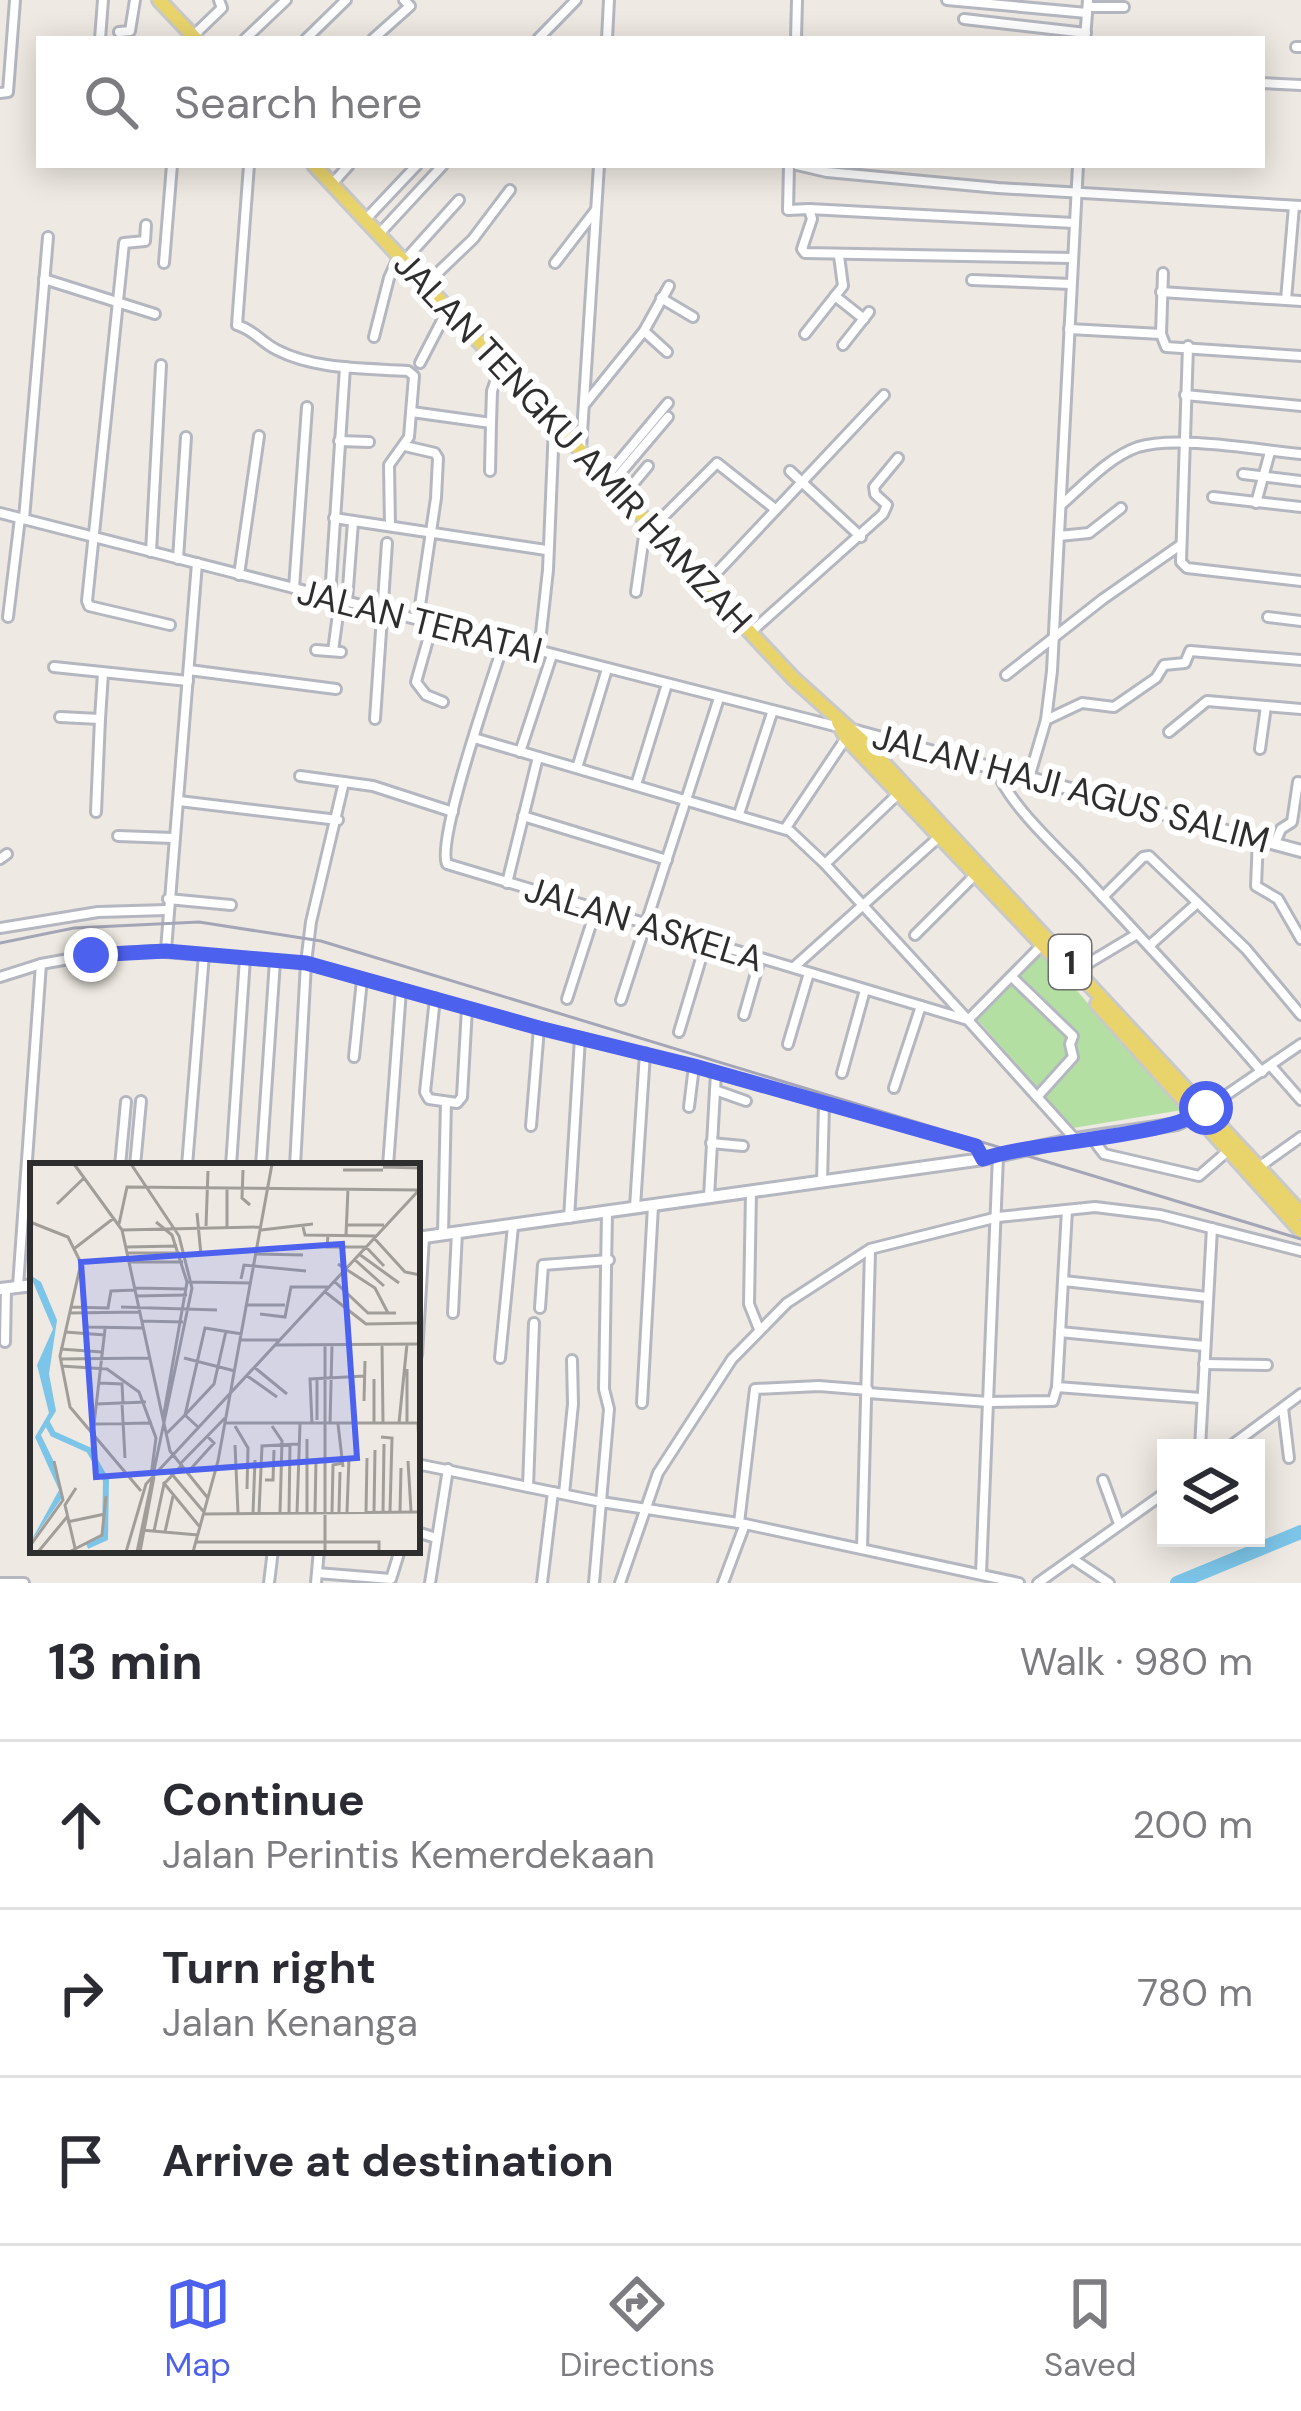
<!DOCTYPE html>
<meta charset="utf-8">
<style>
body{margin:0;font-family:"DM Sans",sans-serif;background:#f2f2f3;color:#2b2b33}
.controls{position:absolute;right:36px;bottom:36px;display:grid;overflow:hidden;border-radius:0px;box-shadow:0 6px 30px #0003}
.controls button{width:108px;height:108px;display:grid;place-items:center;padding:0;border:0;border-bottom:3px solid #e1e1e2;background:#fff;color:#2b2b33;font:60px sans-serif}
.stop{position:absolute;width:36px;height:36px;margin:-27px;border:9px solid #4d61ef;border-radius:50%;background:#fff}
.stop.end{background:#4d61ef;border-color:#fff;box-shadow:0 3px 12px #0008}
.list{margin:0;padding:0;list-style:none}
h2{display:flex;justify-content:space-between;align-items:center;height:156px;margin:0;padding:0 48px;font-size:51px}
h2 small{font-size:39px;font-weight:400;color:#7c7c81}
.list li{display:grid;grid-template-columns:78px 1fr auto;gap:36px;align-items:center;box-sizing:border-box;height:168px;padding:0 48px;border-top:3px solid #e1e1e2}
.list b{display:block;font-size:45px;white-space:nowrap}
.list p{margin:0;font-size:39px;white-space:nowrap;color:#7c7c81}
.list em{font-size:39px;font-style:normal;color:#7c7c81}
.icon{flex:none;width:66px;height:66px;fill:none;stroke:currentColor;stroke-width:2;stroke-linecap:round;stroke-linejoin:round}
.map{position:relative;flex:none;width:1301px;height:1583px;overflow:hidden}
.search{position:absolute;background:#fff;box-shadow:0 6px 30px #0003;left:36px;right:36px;top:36px;height:132px;display:flex;align-items:center;gap:30px;box-sizing:border-box;padding:0 42px;border-radius:0px;color:#7c7c81;font-size:45px}
.sheet{height:660px;background:#fff}
nav{display:flex;justify-content:space-around;align-items:center;box-sizing:border-box;height:168px;border-top:3px solid #e1e1e2;background:#fff;font-size:33px;color:#7c7c81}
nav a{display:grid;justify-items:center;gap:6px}
nav .on{color:#4d61ef}
.map>svg:first-child{display:block}
</style>
<div class="map">
<svg width="1301" height="1583" viewBox="0 0 1301 1583">
<rect width="100%" height="100%" fill="#eee9e2"/>
<path fill="#b3e0a2" d="M1041,950L1182,1110L1073,1128L977,1019Z"/>
<g fill="none" stroke-linecap="round" stroke-linejoin="round">
<path stroke="#7cc5e8" stroke-width="14" d="M1177,1583L1301,1532"/>
<defs>
<g id="street">
<path d="M947,0L1087,13"/>
<path d="M1088,7H1124"/>
<path d="M964,19L1086,33"/>
<path d="M119,32L130,31L135,0"/>
<path d="M193,36L222,8L219,0"/>
<path d="M100,39L103,0"/>
<path d="M245,39L286,0"/>
<path d="M306,39L346,0"/>
<path d="M373,39L410,6L404,0"/>
<path d="M538,39L576,0"/>
<path d="M607,39L609,0"/>
<path d="M796,39L797,0"/>
<path d="M1085,39L1088,0"/>
<path d="M1296,47H1301"/>
<path d="M1262,83L1301,85"/>
<path d="M0,93L8,92L15,0"/>
<path d="M249,165L237,325C254,330 261,342 277,350C316,370 365,368 408,371L414,376L409,437L389,465L390,526"/>
<path d="M789,165L788,210L809,209L812,219L802,249L805,253L1073,258"/>
<path d="M797,165L827,172L998,188L1301,206"/>
<path d="M332,184L349,165"/>
<path d="M809,209L1074,223"/>
<path d="M365,220L417,165"/>
<path d="M146,225L145,241L124,243L87,601L89,606L170,625"/>
<path d="M379,234L443,165"/>
<path d="M404,261L459,200"/>
<path d="M164,263L172,165"/>
<path d="M555,263L595,211"/>
<path d="M1163,273L1161,334L1166,347L1301,356"/>
<path d="M44,279L155,314"/>
<path d="M972,280L1071,284"/>
<path d="M426,284L473,239L510,190"/>
<path d="M1161,292L1301,301"/>
<path d="M835,296L864,319"/>
<path d="M661,298L693,317"/>
<path d="M1286,300L1294,206"/>
<path d="M1069,329L1161,334"/>
<path d="M644,331L667,352"/>
<path d="M805,334L843,286L839,256"/>
<path d="M374,337L389,278L399,256"/>
<path d="M843,345L869,312"/>
<path d="M1188,346L1181,562L1187,568L1301,581"/>
<path d="M420,363L448,309"/>
<path d="M1185,395L1301,406"/>
<path d="M585,404L644,331L669,286"/>
<path d="M412,412L491,423L492,391L501,365"/>
<path d="M339,441L369,442"/>
<path d="M405,446L435,453L438,458L436,498L418,619"/>
<path d="M581,449L599,165"/>
<path d="M490,471L491,423"/>
<path d="M790,471L861,537"/>
<path d="M1243,474L1301,481"/>
<path d="M606,477L668,403"/>
<path d="M612,483L668,417"/>
<path d="M623,496L648,466"/>
<path d="M1213,497L1301,507"/>
<path d="M1256,503L1270,452"/>
<path d="M1061,505C1084,485 1109,457 1138,447C1176,435 1258,450 1301,454"/>
<path d="M0,513L839,727"/>
<path d="M334,518L546,550"/>
<path d="M24,519L48,237"/>
<path d="M653,527L717,463L775,509"/>
<path d="M1059,536L1089,533L1121,508"/>
<path d="M151,552L161,365"/>
<path d="M178,559L186,437"/>
<path d="M239,575L259,436"/>
<path d="M706,584L884,395"/>
<path d="M294,588L307,407"/>
<path d="M636,592L646,522"/>
<path d="M330,597L345,367"/>
<path d="M347,601L353,522"/>
<path d="M8,617L20,518"/>
<path d="M1268,617L1301,621"/>
<path d="M433,622L416,682L426,695L443,702"/>
<path d="M751,632L883,514L887,505L875,494L874,487L898,458"/>
<path d="M504,642C493,677 436,840 447,864L968,1020L1074,1138"/>
<path d="M316,650L341,652"/>
<path d="M333,651L340,599"/>
<path d="M539,651L548,570L554,425"/>
<path d="M54,667L188,681"/>
<path d="M189,670L336,689"/>
<path d="M1006,675L1103,599L1179,546"/>
<path d="M60,717L100,719L96,812"/>
<path d="M100,719L103,673"/>
<path d="M375,719L387,543"/>
<path d="M1046,720L1082,703L1114,707L1156,678L1164,665L1185,663L1190,651L1301,660"/>
<path d="M1169,732L1207,701L1301,709"/>
<path d="M474,738L790,831L825,864L968,1020L1042,945"/>
<path d="M1260,749L1266,706"/>
<path d="M520,752L552,655"/>
<path d="M577,768L607,669"/>
<path d="M997,770C1007,802 1055,846 1079,871C1141,938 1203,1003 1262,1072"/>
<path d="M300,776L373,786L453,812"/>
<path d="M1029,778L1046,720L1052,671L1078,165"/>
<path d="M636,785L667,684"/>
<path d="M179,801L338,820"/>
<path d="M739,814L772,713"/>
<path d="M523,816L667,860"/>
<path d="M785,829L846,738"/>
<path d="M118,836L173,838"/>
<path d="M1258,838L1256,886L1278,899L1301,939"/>
<path d="M1275,843L1281,829L1292,822L1298,782"/>
<path d="M0,859L7,854"/>
<path d="M825,864L898,794"/>
<path d="M507,883L538,757"/>
<path d="M1103,897L1143,857L1149,856L1246,949L1301,1015"/>
<path d="M168,899L231,905"/>
<path d="M0,928L98,912L167,910"/>
<path d="M915,935L976,874"/>
<path d="M1149,946L1196,904"/>
<path d="M166,950L197,563"/>
<path d="M794,967L939,837"/>
<path d="M1077,970L1137,934"/>
<path d="M0,977L41,964L91,955L152,951L306,963L539,1028L694,1066L976,1146L983,1159"/>
<path d="M1013,978L1073,1036L1070,1044L1073,1057L1037,1097"/>
<path d="M435,998L425,1092L429,1099L457,1103L462,1097L467,1008"/>
<path d="M567,999L596,909"/>
<path d="M621,1000L719,698"/>
<path d="M744,1015L760,959"/>
<path d="M679,1032L706,942"/>
<path d="M788,1044L809,973"/>
<path d="M354,1057L362,980"/>
<path d="M1271,1066L1301,1100"/>
<path d="M842,1073L865,990"/>
<path d="M894,1088L921,1006"/>
<path d="M715,1090L746,1101"/>
<path d="M689,1107L694,1066"/>
<path d="M1206,1109L1301,1044"/>
<path d="M531,1126L539,1028"/>
<path d="M1091,1137L1104,1154L1199,1176L1229,1150"/>
<path d="M711,1143L743,1146"/>
<path d="M120,1166L126,1102"/>
<path d="M135,1166L141,1101"/>
<path d="M187,1166L204,954"/>
<path d="M231,1166L245,958"/>
<path d="M261,1166L275,961"/>
<path d="M295,1166L306,963L311,922L344,782"/>
<path d="M388,1166L401,990"/>
<path d="M1259,1167L1301,1137"/>
<path d="M822,1182L824,1104"/>
<path d="M751,1192L749,1304L759,1329"/>
<path d="M709,1197L716,1073"/>
<path d="M635,1207L645,1053"/>
<path d="M569,1218L580,1038"/>
<path d="M443,1234L446,1102"/>
<path d="M1064,1281L1207,1297"/>
<path d="M18,1286L41,964"/>
<path d="M540,1308L543,1265L609,1260"/>
<path d="M453,1313L457,1232"/>
<path d="M1060,1332L1204,1346"/>
<path d="M5,1342L6,1288"/>
<path d="M417,1355L424,1237"/>
<path d="M500,1358L513,1226"/>
<path d="M1204,1364L1267,1365"/>
<path d="M1057,1387L1201,1398"/>
<path d="M868,1393L988,1402L1053,1401L1057,1387L1067,1210"/>
<path d="M642,1403L653,1206"/>
<path d="M1283,1408L1289,1458"/>
<path d="M1200,1448L1212,1228"/>
<path d="M1228,1448L1301,1394"/>
<path d="M417,1464L601,1502L745,1524L1019,1583"/>
<path d="M1103,1480L1119,1524"/>
<path d="M528,1487L534,1323"/>
<path d="M564,1494L573,1404L572,1360"/>
<path d="M739,1523L755,1389L819,1386L868,1390"/>
<path d="M417,1532L436,1538"/>
<path d="M862,1549L870,1251"/>
<path d="M1073,1559L1109,1583"/>
<path d="M317,1573L391,1579L400,1550"/>
<path d="M981,1574L998,1156"/>
<path d="M0,1583H24"/>
<path d="M269,1583L273,1550"/>
<path d="M316,1583L319,1550"/>
<path d="M430,1583L448,1469"/>
<path d="M542,1583L553,1492"/>
<path d="M594,1583L609,1409L604,1389L607,1213"/>
<path d="M620,1583L658,1473L732,1359L787,1303L870,1249L998,1217L1095,1207L1160,1215L1301,1251"/>
<path d="M723,1583L745,1524"/>
<path d="M1038,1583L1166,1492"/>
</g>
<g id="secondary">
<path d="M852,730L1301,851"/>
<path d="M417,1238L983,1159L1075,1139L1177,1124L1200,1114"/>
<path d="M0,1289L33,1285"/>
</g>
<g id="primary">
<path d="M159,0L196,39"/>
<path d="M314,165L793,678L865,743L1301,1213"/>
<path d="M838,722L846,738L1055,958"/>
<path d="M1097,1004L1301,1231"/>
</g>
</defs>
<use href="#street" stroke="#b5b7c0" stroke-width="14"/>
<use href="#secondary" stroke="#b5b7c0" stroke-width="16"/>
<use href="#primary" stroke="#c9c9c9" stroke-width="18"/>
<use href="#street" stroke="#fff" stroke-width="8"/>
<use href="#secondary" stroke="#fff" stroke-width="10"/>
<use href="#primary" stroke="#e9d46c" stroke-width="12"/>
<path stroke="#a4a6b7" stroke-width="3" d="M0,943L74,928L199,922L321,941L1301,1239"/>
</g>
<g fill="none" stroke-linecap="round" stroke-linejoin="round">
<path stroke="#4d61ef" stroke-width="15" d="M91,955L166,951L306,963L539,1028L694,1066L976,1146L983,1159C1032,1141 1177,1137 1206,1108"/>
</g>
<g text-anchor="middle" dominant-baseline="central" stroke-width="12" stroke-linejoin="round" paint-order="stroke">
<rect fill="#fff" stroke="#6d6d6d" stroke-width="3" x="1049" y="935" width="42" height="54" rx="9"/>
<g font-size="33" font-weight="bold" fill="#2e2e2e">
<text x="1070" y="962">1</text>
</g>
<g font-size="36" fill="#2e2e2e" stroke="#fff">
<text transform="translate(573 442) rotate(47)">JALAN TENGKU AMIR HAMZAH</text>
<text transform="translate(420 621) rotate(14)">JALAN TERATAI</text>
<text transform="translate(1071 788) rotate(15)">JALAN HAJI AGUS SALIM</text>
<text transform="translate(644 924) rotate(17)">JALAN ASKELA</text>
</g>
</g>
<g transform="translate(30 1163)">
<rect width="390" height="390" fill="#eee9e2"/>
<path d="M0,112L11,119L27,157L19,211L26,248L11,272L25,301L32,335L0,380L29,327L5,274L19,250L7,202L23,166Z" fill="#7cc5e8"/>
<path fill="none" stroke="#7cc5e8" stroke-width="6" d="M16,258L23,271L59,287L76,317L75,375L57,383"/>
<path fill="none" stroke="#a19e9a" stroke-width="3" d="M44,1L92,67L140,288L177,334M101,1L149,73L162,125L107,389M353,4L390,5M213,7L212,35L220,42M313,7H353M197,25V64M27,41L54,15M167,50L171,92M0,59L38,74L51,100L30,193L40,244L111,328M126,59L142,72L157,119L133,256M89,61L97,24L389,27M316,62H354M176,63L178,8M273,64L275,72L346,73M92,67L231,64M231,67L283,61M298,72L297,84H336L354,103M316,72L318,26M344,75L375,109L390,112M96,84L147,83M45,85L84,55M97,90H150M227,91L273,92M329,91L369,120M324,96L354,123M100,99H153M308,101L345,125L358,150M211,116L214,102L276,108M304,118L338,150H366M157,119L221,120M105,125L157,126M294,128L336,161L390,160M106,133L157,132M217,142H255M40,144L78,145L81,128L105,127M91,144L187,147M39,150L109,149M230,151L255,154L261,124H298M56,152L57,164L113,165M111,158L153,159M35,169L75,172M211,177H249M352,181L353,260M246,182L390,181M295,182V389M30,186L72,189M154,195L205,208M31,196L119,195M31,203L77,206L109,229L126,275L121,313M224,204L257,231M216,212L247,234M287,217V257M69,220L92,221L93,240M334,238L335,198M92,240L95,295M66,241L116,239M195,260H390M344,260V216M369,260L377,181M377,260V206M388,260L390,303M64,261L122,260M282,261L280,216L335,213M300,261L302,182M308,261L313,304M205,263L218,285L217,326M242,263L252,278L250,350M169,265L155,252L184,221L196,168M63,270L75,166M137,270L155,252L175,165L212,171M351,274L362,275L360,349M205,282L208,350M378,298L381,348M150,301L195,255M140,309L173,348M157,310L184,280L177,273M235,317H243L244,287M133,319L169,363M285,349L286,297M302,349L303,302L313,300M309,349L310,309M317,349L319,295M336,349L337,295M344,349L345,287M353,349L354,281M370,349L371,305M223,350L225,297M229,350L232,283L268,281M259,350L260,281M267,350L270,261M277,350V276M174,351L390,349M37,359L75,351M111,367L168,372M124,368L134,321L151,303M135,369L143,333M166,379H349V389M0,383L33,337L24,298M45,385L35,342L46,325M8,389L37,354M39,389L72,372L76,333M96,389L116,321L390,26M110,389L124,314M163,389L188,298L242,1"/>
<path fill="#4d61ef" fill-opacity="0.15" stroke="#4d61ef" stroke-width="6" d="M312,81L327,295L66,314L51,99Z"/>
<rect width="390" height="390" fill="none" stroke="#2e2e2e" stroke-width="6"/>
</g>
</svg>
<div class="controls">
<button><svg class="icon" aria-label="layers" viewBox="0 0 24 24"><path d="M12 4l9 5-9 5-9-5zM3 14l9 5 9-5"/></svg></button>
</div>
<div class="stop" style="left:1206px;top:1108px"></div>
<div class="stop end" style="left:91px;top:955px"></div>
<div class="search"><svg class="icon" aria-label="search" viewBox="0 0 24 24"><circle cx="10" cy="10" r="6"/><path d="M15 15l6 6"/></svg>Search here</div>
</div>
<section class="sheet">
<h2>13 min<small>Walk · 980 m</small></h2>
<ul class="list">
<li><svg class="icon" aria-label="ahead" viewBox="0 0 24 24"><path d="M12 20V5M6 11l6-6 6 6"/></svg><div><b>Continue</b><p>Jalan Perintis Kemerdekaan</p></div><em>200 m</em></li>
<li><svg class="icon" aria-label="right" viewBox="0 0 24 24"><path d="M7 20v-9h11M14 6l5 5-5 5"/></svg><div><b>Turn right</b><p>Jalan Kenanga</p></div><em>780 m</em></li>
<li><svg class="icon" aria-label="arrive" viewBox="0 0 24 24"><path d="M6 21V4h12l-3 4 3 4H6"/></svg><div><b>Arrive at destination</b></div></li>
</ul>
</section>
<nav>
<a class="on"><svg class="icon" aria-label="map" viewBox="0 0 24 24"><path d="M3 6l6-2 6 2 6-2v14l-6 2-6-2-6 2zM9 4v14M15 6v14"/></svg>Map</a>
<a><svg class="icon" aria-label="directions" viewBox="0 0 24 24"><path d="M12 3l9 9-9 9-9-9zM9 14v-3h6M13 9l2 2-2 2"/></svg>Directions</a>
<a><svg class="icon" aria-label="saved" viewBox="0 0 24 24"><path d="M7 4h10v16l-5-4-5 4z"/></svg>Saved</a>
</nav>
